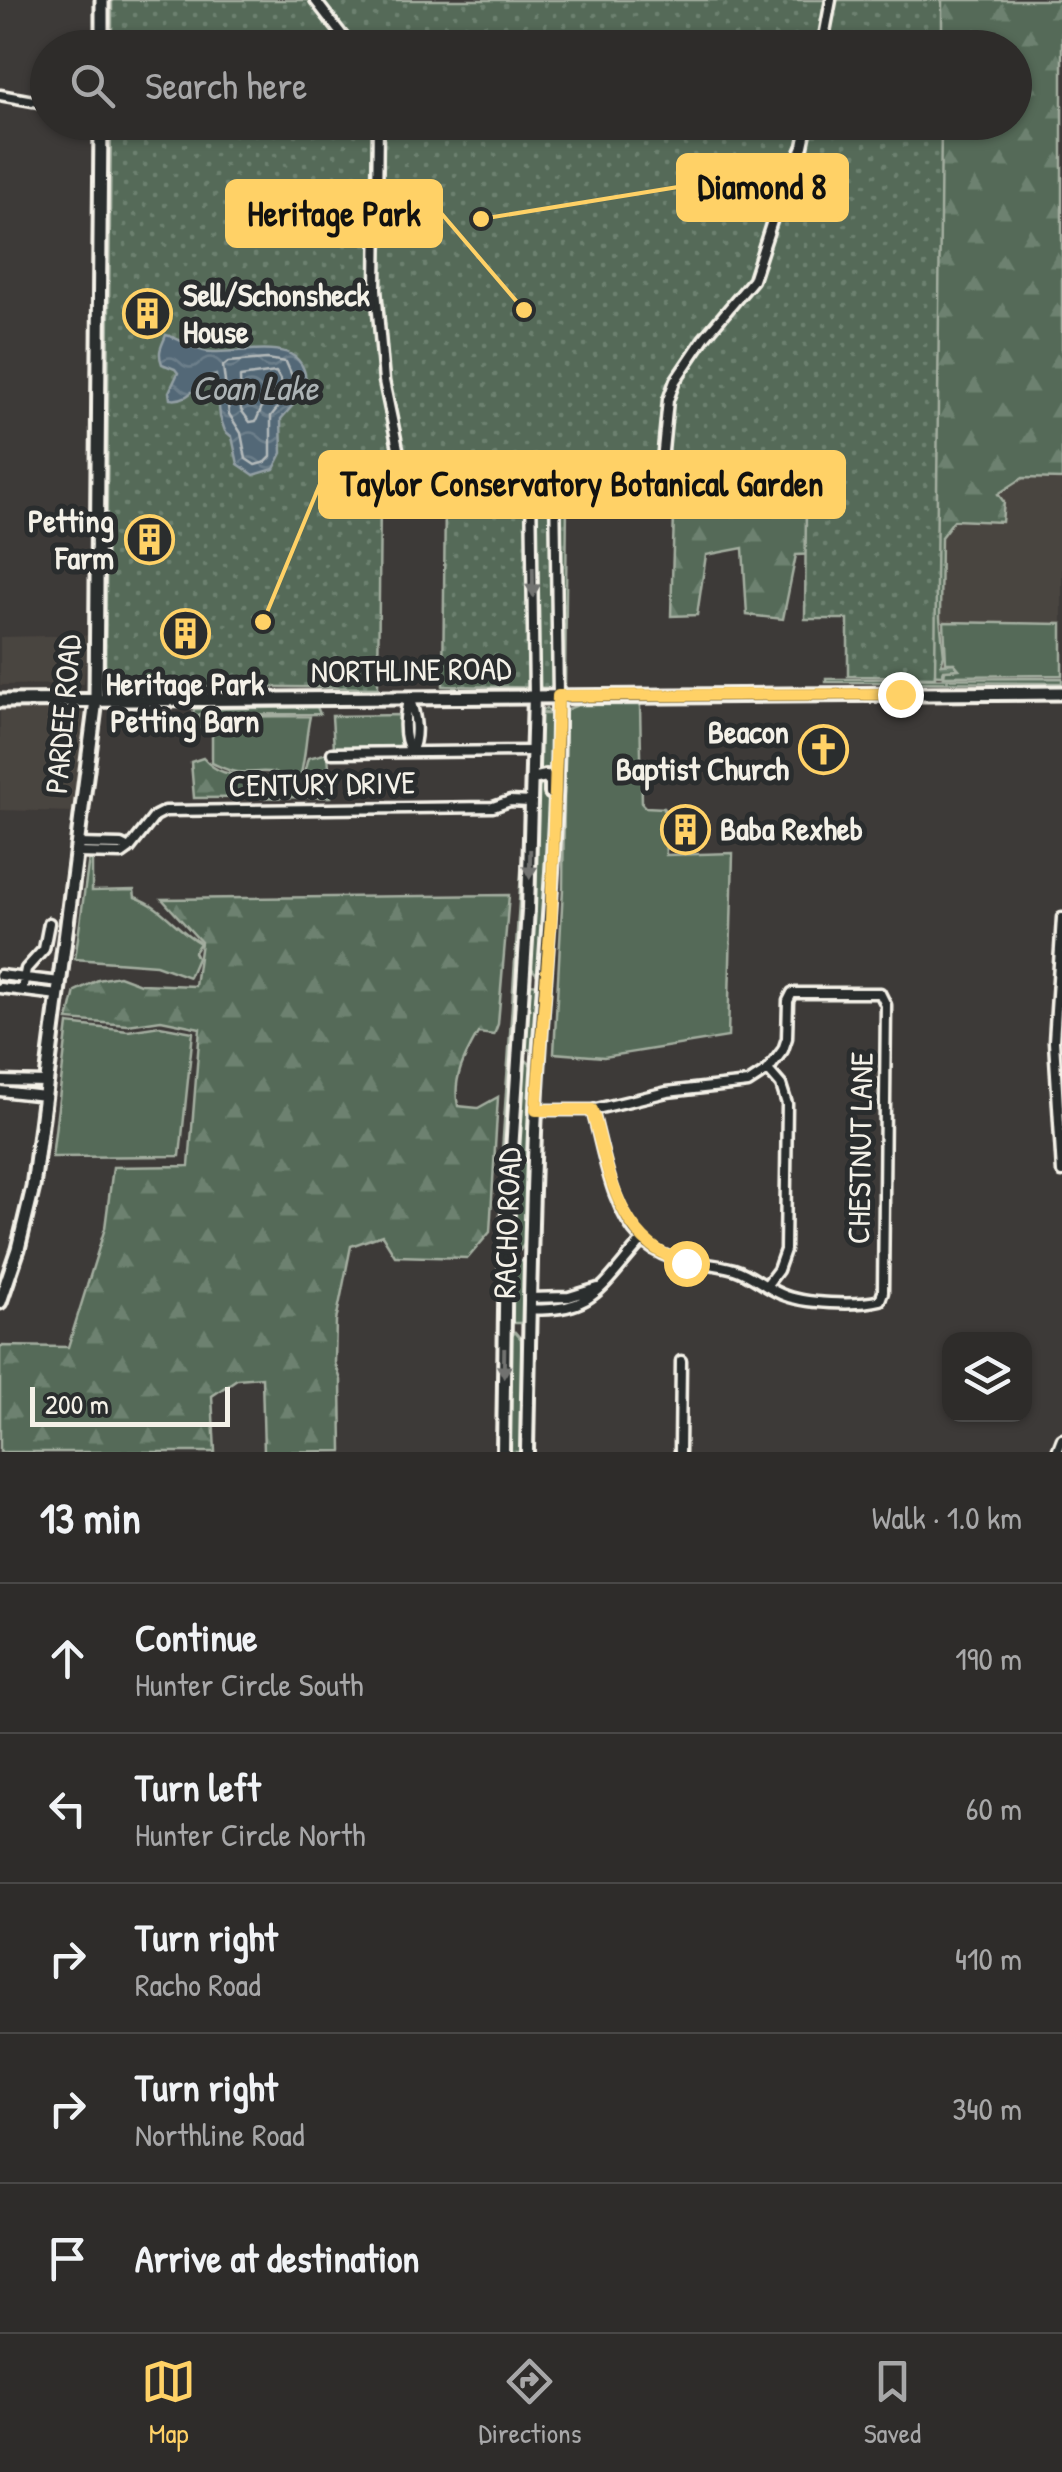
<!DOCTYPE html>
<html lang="en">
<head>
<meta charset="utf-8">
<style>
  body { margin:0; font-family:"Patrick Hand",sans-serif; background:#363432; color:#f1f3f6 }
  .controls { position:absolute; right:30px; bottom:30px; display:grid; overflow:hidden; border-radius:20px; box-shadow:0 2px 8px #0004 }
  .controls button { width:90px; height:90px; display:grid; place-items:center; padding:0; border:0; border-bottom:2px solid #494847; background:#2e2c2a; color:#f1f3f6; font:50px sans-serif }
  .scale { position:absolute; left:30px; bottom:25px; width:200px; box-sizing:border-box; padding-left:10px; border:5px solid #f4f1e8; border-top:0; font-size:28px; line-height:35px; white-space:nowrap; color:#f4f1e8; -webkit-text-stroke:8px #2a2d2e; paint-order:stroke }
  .stop { position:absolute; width:30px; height:30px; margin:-22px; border:8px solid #ffd166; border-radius:50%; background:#fff }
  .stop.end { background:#ffd166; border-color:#fff; box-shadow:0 2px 10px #0008 }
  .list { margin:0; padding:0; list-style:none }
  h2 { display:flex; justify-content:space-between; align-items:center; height:130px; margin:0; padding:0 40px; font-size:42px }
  h2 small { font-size:32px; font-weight:400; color:#a7a7a8 }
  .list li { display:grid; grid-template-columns:65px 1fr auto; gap:30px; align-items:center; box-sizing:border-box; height:150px; padding:0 40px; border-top:2px solid #494847 }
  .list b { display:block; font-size:38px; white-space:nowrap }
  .list p { margin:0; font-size:32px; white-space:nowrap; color:#a7a7a8 }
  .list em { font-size:32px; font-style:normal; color:#a7a7a8 }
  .icon { flex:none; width:55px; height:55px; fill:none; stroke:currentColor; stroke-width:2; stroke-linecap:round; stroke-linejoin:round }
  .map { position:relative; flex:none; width:1062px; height:1452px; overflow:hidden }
  .search { position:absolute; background:#2e2c2a; box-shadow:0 2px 8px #0004; left:30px; right:30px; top:30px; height:110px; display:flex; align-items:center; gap:25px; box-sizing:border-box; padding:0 35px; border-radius:55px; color:#a7a7a8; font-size:38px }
  .sheet { height:880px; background:#2e2c2a }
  nav { display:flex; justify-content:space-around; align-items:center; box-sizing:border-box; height:140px; border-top:2px solid #494847; background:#2e2c2a; font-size:28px; color:#a7a7a8 }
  nav a { display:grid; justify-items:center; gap:5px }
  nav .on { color:#ffd166 }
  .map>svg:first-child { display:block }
</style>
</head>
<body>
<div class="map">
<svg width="1062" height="1452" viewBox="0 0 1062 1452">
  <defs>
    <pattern id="forest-firs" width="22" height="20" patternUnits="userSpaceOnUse" patternTransform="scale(2.5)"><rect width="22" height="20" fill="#546b58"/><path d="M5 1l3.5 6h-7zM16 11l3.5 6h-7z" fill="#6d8170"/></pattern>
    <pattern id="park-dots" width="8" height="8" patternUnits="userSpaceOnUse" patternTransform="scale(2.5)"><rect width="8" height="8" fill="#546b58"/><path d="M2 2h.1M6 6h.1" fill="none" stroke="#6d8170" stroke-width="1.8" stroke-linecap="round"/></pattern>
    <pattern id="water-waves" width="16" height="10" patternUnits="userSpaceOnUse" patternTransform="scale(2.5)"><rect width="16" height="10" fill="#536877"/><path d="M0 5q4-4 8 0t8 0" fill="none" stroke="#6c7e8a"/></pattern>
  </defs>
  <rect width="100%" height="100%" fill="#3d3a38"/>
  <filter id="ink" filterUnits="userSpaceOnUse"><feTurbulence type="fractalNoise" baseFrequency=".01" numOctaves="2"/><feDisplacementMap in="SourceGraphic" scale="20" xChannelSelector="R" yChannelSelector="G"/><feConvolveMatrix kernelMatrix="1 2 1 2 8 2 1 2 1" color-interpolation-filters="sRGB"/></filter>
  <g filter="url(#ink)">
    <path fill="#4a443f" d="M1062,0V676L935,677L941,123L1014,122V48Z
      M88,635L84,684L0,685V637Z
      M67,710L84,713L74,812L0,810V711Z"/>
    <path fill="#546b58" stroke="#a4aea0" stroke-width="2.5" d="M944,622L1062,624V675L944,676L945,670L959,669L954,663H946Z
      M1062,678V683L826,682V679Z
      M578,705H640L642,804L645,807L664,808L666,855L733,853L728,1037L604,1057L554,1053L563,888L565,710Z
      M317,707L320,714L193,715L194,709Z
      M546,708L553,716L551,775L537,773L539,714H550L539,712Z
      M403,715V742L399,746L334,748L332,716Z
      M310,716C305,738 306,759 299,781L291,785C275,764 258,775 236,772C228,771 219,766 212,763V730L199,728V723L194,722V717Z
      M542,783L549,791L550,857L541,974L537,975L531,967L536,792Z
      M523,806L527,810L499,1330L501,1166L523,843Z
      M89,858H92V891L134,890L135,897C164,907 175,929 200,943L194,952L197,958L189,977L156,965L75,959Z
      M527,984L541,985L536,1051L522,1048Z
      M68,1024L128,1031L160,1026L193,1032L180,1156L52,1157Z
      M525,1059L532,1066L526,1242L520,1250L514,1244L513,1177Z
      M511,1258L525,1262L523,1323H509Z
      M515,1332L521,1339L523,1452H507L508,1341Z"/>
    <path fill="url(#forest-firs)" stroke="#a4aea0" stroke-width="2.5" d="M867,0H1062V479L1023,478L998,494L1004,502L1002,522L954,520L941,537L940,618L944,655L941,664L954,663L958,669L944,670L942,675L887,672L850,617L818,554L796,555L783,619L747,615L743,548L706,555L697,615L671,616L674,514L672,476L836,123L1014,122V48L860,47Z
      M328,753L331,797L194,798L191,762L203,758C220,777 235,774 258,776C269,777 281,783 292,786L302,781L308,758Z
      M509,895L498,1024L494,1035L478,1033C465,1056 452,1078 458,1106L478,1108L498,1097L490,1232L468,1258L395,1256L382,1235L351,1246L336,1321L335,1363L341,1380L342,1451L264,1452L262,1377L237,1379L212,1396L215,1452H0V1346L68,1347L105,1228L113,1167L189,1166L200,1028L161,1020L128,1025L68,1020L75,991L98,980L119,976L140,984L195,986L201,942L162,899Z"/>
    <path fill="url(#park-dots)" stroke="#a4aea0" stroke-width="2.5" d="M112,0H942V47L112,48Z
      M111,123H941L935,677L848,676V619H805L806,503L567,500L565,688L443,686L445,499L380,497L378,688L105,685Z"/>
    <path fill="url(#water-waves)" stroke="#939fa4" stroke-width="2.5" d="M166,335C180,338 190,348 204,351C238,358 310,327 306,390L281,419L282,453L274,469L254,475L238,464L232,437L225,431L220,417L216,375C199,378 192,403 170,399L169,392L178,373L175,369L162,364C157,351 162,346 166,335Z"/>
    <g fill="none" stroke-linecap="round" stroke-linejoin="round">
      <path stroke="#b4babb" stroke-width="2.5" d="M267,359L286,362L296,385L271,416V457L266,462L255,465L246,459L241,433L229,414L223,366L228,362Z
        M276,372L282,383L264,402L256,421L250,422L241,410L240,377Z"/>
      <defs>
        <path id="minor" d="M315,0L352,48
          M822,48L831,0
          M0,95L44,103
          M378,122L376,289L384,381L401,463L422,481L439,483L633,485L651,481L661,471L668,400L675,381L704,338L753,280L773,218L803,146L808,122
          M531,485L534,696
          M555,485L558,696
          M409,698C404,713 402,738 411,751
          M409,698C416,714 419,736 411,752
          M332,753L533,751
          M129,849L155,816L165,811L493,807L510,801L531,802
          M76,853L122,854L129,849L121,845L77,844
          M1062,918L1054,1041L1062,1172
          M0,975L60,982
          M0,988L58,995
          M22,990L26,969L44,949L49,923
          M0,1081L47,1082
          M0,1091L45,1096
          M536,1110H592L667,1092L748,1083L768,1070L783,1050L787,1038L788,1001L792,993H880L886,1005L883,1292L880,1300C857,1306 803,1304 781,1294C764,1287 751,1274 734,1269C700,1259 667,1267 641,1239C610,1207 604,1151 592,1110
          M766,1286L778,1270L785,1250L787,1104L781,1085L768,1070
          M529,1298L569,1297L598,1288
          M529,1309C594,1314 602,1285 642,1241
          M680,1452L681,1361
          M1057,1452L1062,1439"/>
        <path id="tertiary" d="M532,779L546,776L551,782V793
          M503,1452L506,1241L528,910L534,696
          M527,1452C529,1337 531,1223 536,1108C543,971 559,834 558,696"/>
        <path id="secondary" d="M102,48V0
          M0,701L1062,693
          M0,1302L18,1249L33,1187L96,700L101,122"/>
      </defs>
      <use href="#minor" stroke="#f4f1e8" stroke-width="15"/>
      <use href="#tertiary" stroke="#f4f1e8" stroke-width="18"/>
      <use href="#secondary" stroke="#f4f1e8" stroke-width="19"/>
      <use href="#minor" stroke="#2a2d2e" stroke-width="8"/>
      <use href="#tertiary" stroke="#2a2d2e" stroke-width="10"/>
      <use href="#secondary" stroke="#2a2d2e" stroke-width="11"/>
    </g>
    <defs><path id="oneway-solid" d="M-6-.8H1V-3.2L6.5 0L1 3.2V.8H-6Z" transform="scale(2.5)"/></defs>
    <g fill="#71726f">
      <use href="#oneway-solid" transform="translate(533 582) rotate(89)"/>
      <use href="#oneway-solid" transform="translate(530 864) rotate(91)"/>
      <use href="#oneway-solid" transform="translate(504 1363) rotate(91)"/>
    </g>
  </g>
  <g fill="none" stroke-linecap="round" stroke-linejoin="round" filter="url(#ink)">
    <path stroke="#ffd166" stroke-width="12" d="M686,1263C617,1244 609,1170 592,1110H536L551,920L558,696L900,694"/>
  </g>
  <defs>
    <symbol id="building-ring" viewBox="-11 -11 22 22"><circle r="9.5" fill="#2a2d2e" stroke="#ffd166" stroke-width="1.5"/><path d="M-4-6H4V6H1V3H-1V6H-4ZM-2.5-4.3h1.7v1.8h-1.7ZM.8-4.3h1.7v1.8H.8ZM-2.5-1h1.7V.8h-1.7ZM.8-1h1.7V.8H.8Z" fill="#ffd166"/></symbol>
    <symbol id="church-ring" viewBox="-11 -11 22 22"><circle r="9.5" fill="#2a2d2e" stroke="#ffd166" stroke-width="1.5"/><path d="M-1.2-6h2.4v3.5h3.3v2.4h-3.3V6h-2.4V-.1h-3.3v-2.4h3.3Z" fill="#ffd166"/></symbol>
  </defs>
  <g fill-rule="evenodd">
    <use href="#building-ring" x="120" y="286" width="55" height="55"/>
    <use href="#building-ring" x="122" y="512" width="55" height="55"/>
    <use href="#building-ring" x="158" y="606" width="55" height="55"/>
    <use href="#church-ring" x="796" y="722" width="55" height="55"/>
    <use href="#building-ring" x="658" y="802" width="55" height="55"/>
  </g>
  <g text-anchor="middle" stroke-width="10" stroke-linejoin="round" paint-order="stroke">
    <g font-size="32" font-weight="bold" fill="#f4f1e8" stroke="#2a2d2e" text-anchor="start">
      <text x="183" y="306">Sell/Schonsheck<tspan x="183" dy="37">House</tspan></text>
      <text x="114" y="532" text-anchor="end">Petting<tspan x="114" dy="37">Farm</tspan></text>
      <text x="185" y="695" text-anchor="middle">Heritage Park<tspan x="185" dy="37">Petting Barn</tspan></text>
      <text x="789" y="743" text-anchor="end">Beacon<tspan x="789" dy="37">Baptist Church</tspan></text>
      <text x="720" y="840">Baba Rexheb</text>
    </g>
    <g font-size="32" fill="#f4f1e8" stroke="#2a2d2e">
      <text transform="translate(411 670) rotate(-1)" y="11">NORTHLINE ROAD</text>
      <text transform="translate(63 714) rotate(-85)" y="11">PARDEE ROAD</text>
      <text transform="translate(322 784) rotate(-1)" y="11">CENTURY DRIVE</text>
      <text transform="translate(860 1148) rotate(-89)" y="11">CHESTNUT LANE</text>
      <text transform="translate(507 1223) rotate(-88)" y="11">RACHO ROAD</text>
    </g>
    <g font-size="35" font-style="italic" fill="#acb3b5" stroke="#2a2d2e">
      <text x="255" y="400">Coan Lake</text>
    </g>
  </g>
  <path fill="none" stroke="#ffd166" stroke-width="4" d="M481 219L678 187M524 310L441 213M263 622L320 484"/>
  <g fill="#ffd166" stroke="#2a2d2e" stroke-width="4">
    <circle cx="481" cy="219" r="10"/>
    <circle cx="524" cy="310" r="10"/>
    <circle cx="263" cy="622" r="10"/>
  </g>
  <g fill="#ffd166" stroke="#ffd166" stroke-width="4">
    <rect x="678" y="155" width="169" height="65" rx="10"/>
    <rect x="227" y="181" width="214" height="65" rx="10"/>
    <rect x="320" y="452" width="524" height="65" rx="10"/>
  </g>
  <g font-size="35" text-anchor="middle" font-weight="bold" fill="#111">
    <text x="762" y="199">Diamond 8</text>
    <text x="334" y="226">Heritage Park</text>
    <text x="582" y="496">Taylor Conservatory Botanical Garden</text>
  </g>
</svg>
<div class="controls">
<button><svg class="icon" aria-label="layers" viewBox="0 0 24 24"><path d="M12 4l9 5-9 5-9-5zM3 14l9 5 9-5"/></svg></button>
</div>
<div class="scale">200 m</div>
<div class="stop" style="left:686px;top:1263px"></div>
<div class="stop end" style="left:900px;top:694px"></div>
<div class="search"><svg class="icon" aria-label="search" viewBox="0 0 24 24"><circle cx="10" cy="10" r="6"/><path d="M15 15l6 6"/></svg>Search here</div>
</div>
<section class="sheet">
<h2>13 min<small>Walk · 1.0 km</small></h2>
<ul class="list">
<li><svg class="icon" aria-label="ahead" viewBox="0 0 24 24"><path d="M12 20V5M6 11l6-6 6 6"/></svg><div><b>Continue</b><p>Hunter Circle South</p></div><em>190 m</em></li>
<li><svg class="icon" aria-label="left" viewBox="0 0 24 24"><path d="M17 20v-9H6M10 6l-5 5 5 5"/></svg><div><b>Turn left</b><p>Hunter Circle North</p></div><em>60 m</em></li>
<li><svg class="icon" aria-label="right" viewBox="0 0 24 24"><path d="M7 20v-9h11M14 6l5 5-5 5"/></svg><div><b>Turn right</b><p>Racho Road</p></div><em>410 m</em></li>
<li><svg class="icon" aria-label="right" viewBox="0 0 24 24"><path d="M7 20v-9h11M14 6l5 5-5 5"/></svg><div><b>Turn right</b><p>Northline Road</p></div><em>340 m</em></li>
<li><svg class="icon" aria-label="arrive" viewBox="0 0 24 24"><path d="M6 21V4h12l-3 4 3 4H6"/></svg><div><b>Arrive at destination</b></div></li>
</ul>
</section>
<nav>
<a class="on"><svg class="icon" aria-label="map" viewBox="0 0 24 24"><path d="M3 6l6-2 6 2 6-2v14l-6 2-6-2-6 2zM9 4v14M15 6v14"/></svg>Map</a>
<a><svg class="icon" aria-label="directions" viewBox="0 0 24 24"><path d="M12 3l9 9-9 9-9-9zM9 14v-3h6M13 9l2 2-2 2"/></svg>Directions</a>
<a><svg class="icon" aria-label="saved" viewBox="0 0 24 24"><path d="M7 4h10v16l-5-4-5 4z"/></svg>Saved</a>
</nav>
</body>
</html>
